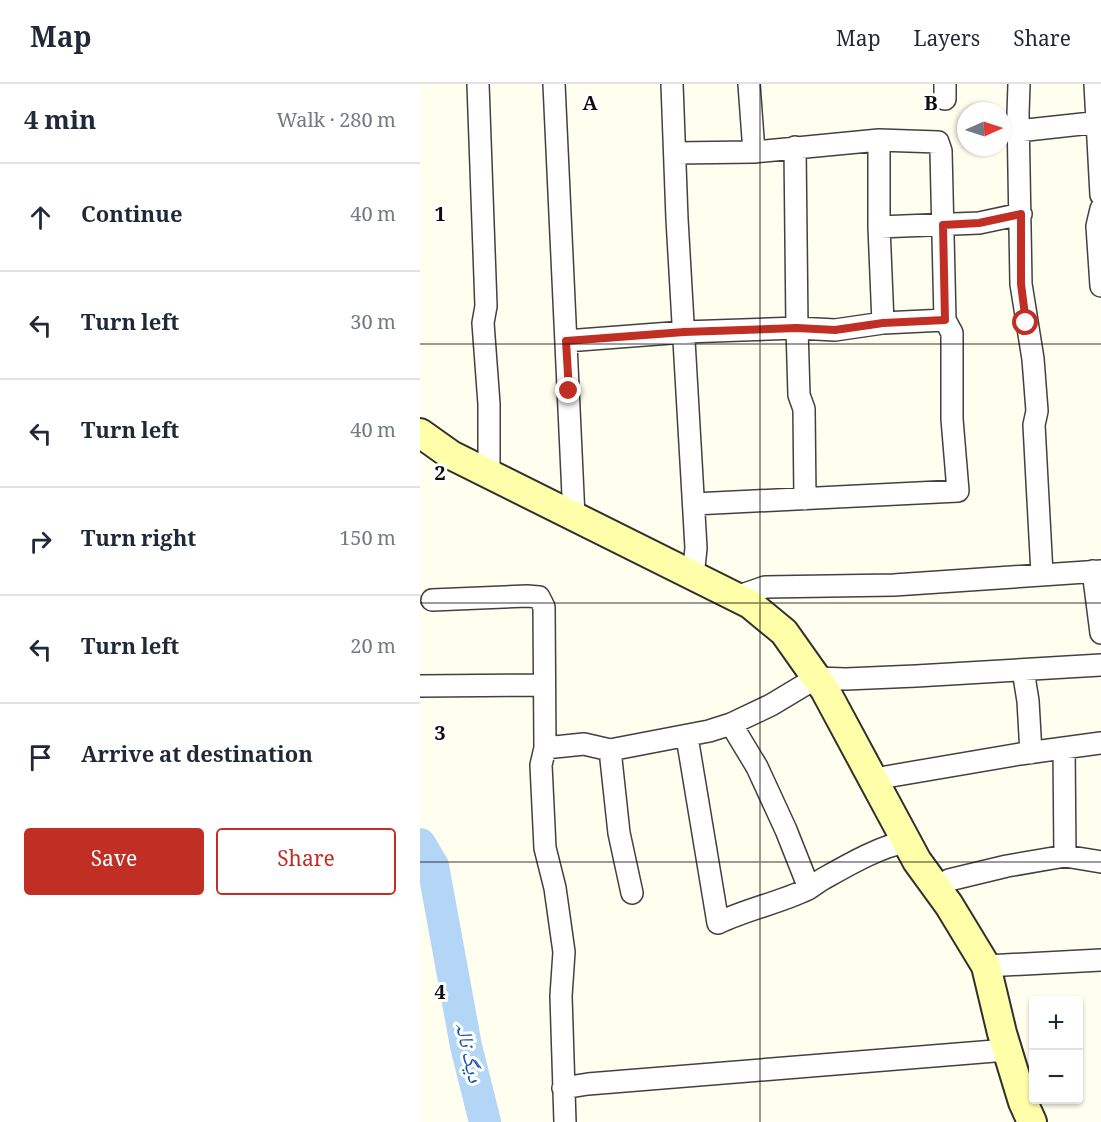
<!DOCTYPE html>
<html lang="en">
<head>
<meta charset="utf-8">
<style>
  body { margin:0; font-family:Georgia,"Noto Naskh Arabic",serif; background:#f2f2f3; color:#1f2937 }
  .controls { position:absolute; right:18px; bottom:18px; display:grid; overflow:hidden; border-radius:6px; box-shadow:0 2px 4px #0004 }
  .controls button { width:54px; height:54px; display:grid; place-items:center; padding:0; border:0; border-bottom:2px solid #e0e1e3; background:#fff; color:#1f2937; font:30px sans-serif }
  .compass { position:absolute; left:537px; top:18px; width:54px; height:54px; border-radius:50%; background:#fff; box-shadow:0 2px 4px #0004; rotate:87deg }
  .stop { position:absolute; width:18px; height:18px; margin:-14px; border:4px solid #c12e24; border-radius:50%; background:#fff }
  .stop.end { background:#c12e24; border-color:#fff; box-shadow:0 2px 6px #0008 }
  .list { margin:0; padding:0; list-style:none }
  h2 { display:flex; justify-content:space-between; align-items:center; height:78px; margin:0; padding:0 24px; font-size:26px }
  h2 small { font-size:20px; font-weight:400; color:#747a83 }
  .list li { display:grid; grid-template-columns:39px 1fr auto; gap:18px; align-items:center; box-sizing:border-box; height:108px; padding:0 24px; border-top:2px solid #e0e1e3 }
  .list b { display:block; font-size:22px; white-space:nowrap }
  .list em { font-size:20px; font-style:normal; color:#747a83 }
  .actions { display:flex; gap:12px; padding:18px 24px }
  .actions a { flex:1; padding:14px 0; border:2px solid #c12e24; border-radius:6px; text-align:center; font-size:21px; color:#c12e24 }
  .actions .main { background:#c12e24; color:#fff }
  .icon { flex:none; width:33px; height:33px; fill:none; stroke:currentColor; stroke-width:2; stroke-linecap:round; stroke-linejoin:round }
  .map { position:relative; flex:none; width:681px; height:1038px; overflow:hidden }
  header { display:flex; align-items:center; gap:36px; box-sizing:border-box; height:84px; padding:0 30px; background:#fff; border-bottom:2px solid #e0e1e3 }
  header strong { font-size:28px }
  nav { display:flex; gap:33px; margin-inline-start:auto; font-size:21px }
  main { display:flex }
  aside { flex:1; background:#fff }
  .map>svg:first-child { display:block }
</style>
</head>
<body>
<header>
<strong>Map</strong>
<nav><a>Map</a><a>Layers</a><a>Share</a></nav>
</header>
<main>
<aside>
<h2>4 min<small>Walk · 280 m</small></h2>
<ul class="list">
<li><svg class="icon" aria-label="ahead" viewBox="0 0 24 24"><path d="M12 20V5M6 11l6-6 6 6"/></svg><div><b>Continue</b></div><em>40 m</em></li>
<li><svg class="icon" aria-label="left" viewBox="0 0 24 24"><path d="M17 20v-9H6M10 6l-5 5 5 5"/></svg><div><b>Turn left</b></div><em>30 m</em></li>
<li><svg class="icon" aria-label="left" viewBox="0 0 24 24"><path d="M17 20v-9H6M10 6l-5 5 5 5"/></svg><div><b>Turn left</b></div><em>40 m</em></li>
<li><svg class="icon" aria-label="right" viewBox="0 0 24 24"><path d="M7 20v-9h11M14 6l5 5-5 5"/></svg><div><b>Turn right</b></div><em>150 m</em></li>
<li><svg class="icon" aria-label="left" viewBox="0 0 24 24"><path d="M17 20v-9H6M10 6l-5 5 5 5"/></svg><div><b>Turn left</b></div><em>20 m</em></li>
<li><svg class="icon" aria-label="arrive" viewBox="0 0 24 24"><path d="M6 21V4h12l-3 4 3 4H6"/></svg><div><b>Arrive at destination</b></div></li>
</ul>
<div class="actions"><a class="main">Save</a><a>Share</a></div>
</aside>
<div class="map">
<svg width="681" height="1038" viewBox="0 0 681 1038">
  <rect width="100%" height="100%" fill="#fffeef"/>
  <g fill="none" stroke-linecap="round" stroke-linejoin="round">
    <path stroke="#b3d6f7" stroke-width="32" d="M0,760L13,782L46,962L65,1038"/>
    <defs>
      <path id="street" d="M58,0L66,222L63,239L69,320V391
        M134,0L154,433
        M252,0L257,135L276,464L273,493
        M329,0L334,68
        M599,0L598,30L601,200L613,275L617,327L614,341L622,490
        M675,0L681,111
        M525,15V0
        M598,47L681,38
        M459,56V143L463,239
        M375,63L377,244L379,311L384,325L385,415
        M255,69L334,68L459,56L518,58L521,67L525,236L532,249V335L538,407L274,420
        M681,125L677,142L681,202
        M459,143L559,139L601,130
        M146,257L264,248L377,244L415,246L463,239L525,236
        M673,487L681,549
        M316,513L345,503L474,501L681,487
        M12,516L107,512L119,513L124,523L125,664L121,681L125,764L135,804L144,868L141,912L145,1038
        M603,586L608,617L611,669
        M0,602L124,601
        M311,640L337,683L366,746L389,804
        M267,653L298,839C327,825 359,819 388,805C393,802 398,798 403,795C426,782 462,761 487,758
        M125,664L164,660L190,666L289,647L311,640L351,621L396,594L426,595L496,592L681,581
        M644,664L645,772
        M190,666L199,749L212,809
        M454,695L600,670L681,659
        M518,806L529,796L587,782L645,772L681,778
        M566,882L681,876
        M143,1004L168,1000L587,966"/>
      <path id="secondary" d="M0,349L31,371L330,520L364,548L405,606L497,777L529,821L566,882L582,949L603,1018L612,1038"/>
    </defs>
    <use href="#street" stroke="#414141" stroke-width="24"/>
    <use href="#secondary" stroke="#303030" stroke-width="32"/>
    <use href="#street" stroke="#fff" stroke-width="21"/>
    <use href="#secondary" stroke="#ffa" stroke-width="28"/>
  </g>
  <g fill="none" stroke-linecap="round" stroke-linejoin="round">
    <path stroke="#c12e24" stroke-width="8" d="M149,307L146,257L264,248L377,244L415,246L463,239L525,236L523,141L559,139L601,130V200L606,239"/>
  </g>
  <path fill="none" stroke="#0e0e0e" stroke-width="1.5" stroke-opacity="0.55" d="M340,0V1038M0,260H681M0,519H681M0,778H681"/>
  <g text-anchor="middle" stroke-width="6" stroke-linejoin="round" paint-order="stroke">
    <g font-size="21" font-style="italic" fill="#1554a2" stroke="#fff">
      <text transform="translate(49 968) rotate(77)" y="7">دیگ نالہ</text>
    </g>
  </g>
  <g font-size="20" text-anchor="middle" font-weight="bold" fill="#0e0e0e" stroke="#fff" stroke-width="6" stroke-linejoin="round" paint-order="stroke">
    <text x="170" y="26">A</text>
    <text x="511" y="26">B</text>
    <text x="20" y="137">1</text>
    <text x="20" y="396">2</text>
    <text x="20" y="656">3</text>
    <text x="20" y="915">4</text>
  </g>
</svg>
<div class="controls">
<button>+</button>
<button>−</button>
</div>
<svg class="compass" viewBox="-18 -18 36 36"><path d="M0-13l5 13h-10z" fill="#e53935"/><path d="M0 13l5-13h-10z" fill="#747a83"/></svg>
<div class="stop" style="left:606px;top:239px"></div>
<div class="stop end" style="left:149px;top:307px"></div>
</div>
</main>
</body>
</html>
